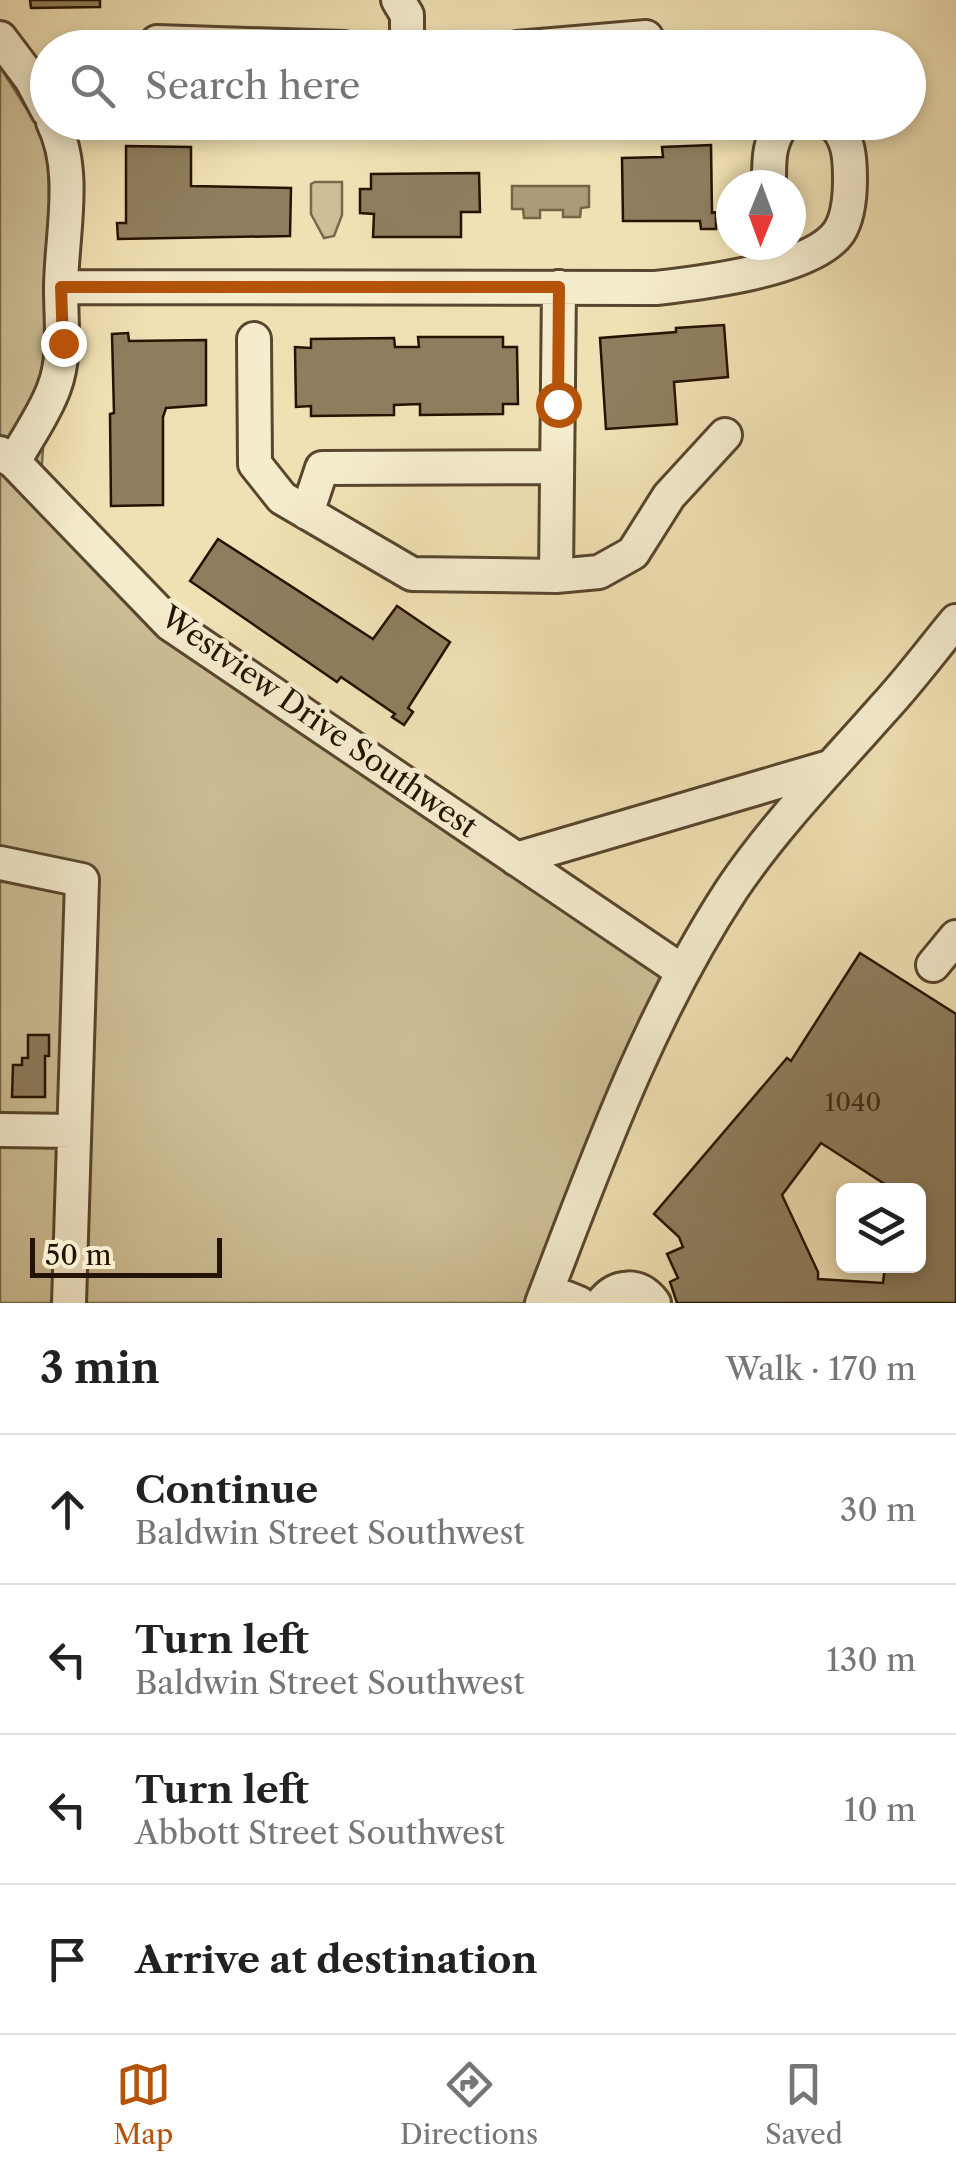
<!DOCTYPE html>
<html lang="en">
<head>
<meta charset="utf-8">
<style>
  body { margin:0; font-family:"Libre Caslon Text",serif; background:#f2f2f2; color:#222 }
  .controls { position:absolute; right:30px; bottom:30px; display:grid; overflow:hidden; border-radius:15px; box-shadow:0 5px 15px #0003 }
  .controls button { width:90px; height:90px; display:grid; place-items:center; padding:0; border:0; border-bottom:2px solid #e0e0e0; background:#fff; color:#222; font:50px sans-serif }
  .compass { position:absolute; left:716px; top:170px; width:90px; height:90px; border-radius:50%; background:#fff; box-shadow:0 5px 15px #0003; rotate:181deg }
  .scale { position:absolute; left:30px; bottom:25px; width:192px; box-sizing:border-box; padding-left:10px; border:5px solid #251301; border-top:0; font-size:28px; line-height:35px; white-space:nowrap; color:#251301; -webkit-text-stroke:8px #f5ecce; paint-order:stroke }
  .stop { position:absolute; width:30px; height:30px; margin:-22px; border:8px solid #b45309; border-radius:50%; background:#fff }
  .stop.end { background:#b45309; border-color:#fff; box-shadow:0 2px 10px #0008 }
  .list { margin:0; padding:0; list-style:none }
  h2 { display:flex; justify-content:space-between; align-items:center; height:130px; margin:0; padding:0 40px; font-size:42px }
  h2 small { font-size:32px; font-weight:400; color:#767676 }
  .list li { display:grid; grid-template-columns:65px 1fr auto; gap:30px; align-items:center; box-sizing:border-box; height:150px; padding:0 40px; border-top:2px solid #e0e0e0 }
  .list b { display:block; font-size:38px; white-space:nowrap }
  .list p { margin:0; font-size:32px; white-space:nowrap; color:#767676 }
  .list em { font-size:32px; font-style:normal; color:#767676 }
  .icon { flex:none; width:55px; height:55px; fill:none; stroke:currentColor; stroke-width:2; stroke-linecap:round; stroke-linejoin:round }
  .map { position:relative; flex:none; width:956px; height:1303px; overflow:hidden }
  .search { position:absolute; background:#fff; box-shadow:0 5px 15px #0003; left:30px; right:30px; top:30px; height:110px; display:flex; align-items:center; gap:25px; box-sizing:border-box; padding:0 35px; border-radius:55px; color:#767676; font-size:38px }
  .sheet { height:730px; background:#fff }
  nav { display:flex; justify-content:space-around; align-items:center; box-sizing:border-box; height:140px; border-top:2px solid #e0e0e0; background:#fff; font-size:28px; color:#767676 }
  nav a { display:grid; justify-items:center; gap:5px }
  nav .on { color:#b45309 }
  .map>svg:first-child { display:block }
</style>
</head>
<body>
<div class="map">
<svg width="956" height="1303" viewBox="0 0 956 1303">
  <rect width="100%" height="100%" fill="#f0e1b4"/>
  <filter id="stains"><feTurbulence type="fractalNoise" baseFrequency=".002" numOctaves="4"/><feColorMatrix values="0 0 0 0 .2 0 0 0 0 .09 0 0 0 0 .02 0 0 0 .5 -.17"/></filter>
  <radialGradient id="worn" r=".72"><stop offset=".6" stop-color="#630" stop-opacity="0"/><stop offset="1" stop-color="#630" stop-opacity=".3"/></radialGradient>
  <path fill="#cdbe96" stroke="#79684c" stroke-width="2.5" d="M0,67L47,141L53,303L41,478L130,567L229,651L678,954L533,1303H0Z
    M315,182H342V215L334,236L324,238L311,214V184Z"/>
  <path fill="#ab9b77" stroke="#756548" stroke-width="2.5" d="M512,186H589V207L581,208L580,217H563V210H540V218H524L523,209H512Z"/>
  <path fill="#8f7e5e" stroke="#251301" stroke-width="2.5" fill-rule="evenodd" d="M30,0H100V7L31,8Z
    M711,145L712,213L716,212V229H701L700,221H623L622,158L663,157L662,147Z
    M126,146L191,147V186L291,188L290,236L118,239L117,223H126Z
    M479,173L480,212H461V237H373L374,214L360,213V189H371V174Z
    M724,325L728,377L674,382L677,424L606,429L600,338L676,332V328Z
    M128,333L129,341L206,340V405L166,408L163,417V505L111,506L110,414L114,413L112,334Z
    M418,337H503V347H517L518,404H503V414L420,415V404L394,405V415L311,416V406L296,407L295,347L311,348V339L394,338L395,347H419Z
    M218,539L373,639L397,606L450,642L408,708L413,712L404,725L392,717L395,714L341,677L337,682L190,581Z
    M860,953L956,1014V1303H677L670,1282L678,1278L667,1254L683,1247L679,1237L654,1214L787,1058L791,1061ZM821,1143L894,1190H918V1266H885L883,1283L818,1279V1272L782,1195Z
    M28,1035H49V1056H45V1097H12L13,1065H22V1058H28Z"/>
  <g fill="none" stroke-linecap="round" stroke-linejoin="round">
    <defs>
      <path id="minor" d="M398,0L407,15V48
        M0,38L31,79L48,111
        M157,48V42L344,48
        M517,48L646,37V48
        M769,185C769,160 768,142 784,122
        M61,287L656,288C700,283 813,270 839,232C848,218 850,196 850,179C850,157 849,138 832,122
        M254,339L255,464L282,498L412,574L556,576L559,287
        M0,453L14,462L170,624L682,971
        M14,462C27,438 45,413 54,388C66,356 61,322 61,289C61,236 78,172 53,122
        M307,513L322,468L557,467
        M556,576L599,572L633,553L669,496L725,435
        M516,859L829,767
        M0,863L82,880L69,1303
        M933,965L956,937
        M0,1130L73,1131
        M547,1290L579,1303
        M542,1303C597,1161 648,1017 732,889C776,824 831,768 883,709C909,681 932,650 956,621
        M602,1303C617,1284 639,1283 654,1303"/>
    </defs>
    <use href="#minor" stroke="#58462e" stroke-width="38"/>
    <use href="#minor" stroke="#f5ecce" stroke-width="32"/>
  </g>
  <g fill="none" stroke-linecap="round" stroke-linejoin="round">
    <path stroke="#b45309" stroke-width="12" d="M63,343L61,287H559L558,404"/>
  </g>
  <g text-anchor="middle" stroke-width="10" stroke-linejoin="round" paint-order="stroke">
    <g font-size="25" fill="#402e18">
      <text x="853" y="1111">1040</text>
    </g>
    <g font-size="30" fill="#251301" stroke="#f5ecce">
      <text transform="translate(319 722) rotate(35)" y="10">Westview Drive Southwest</text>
    </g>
  </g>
  <rect width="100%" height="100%" filter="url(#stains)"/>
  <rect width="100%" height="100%" fill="url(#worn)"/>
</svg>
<div class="controls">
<button><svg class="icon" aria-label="layers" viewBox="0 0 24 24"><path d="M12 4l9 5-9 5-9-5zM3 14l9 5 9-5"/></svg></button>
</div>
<svg class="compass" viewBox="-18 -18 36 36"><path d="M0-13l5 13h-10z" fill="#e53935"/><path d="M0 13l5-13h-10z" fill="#767676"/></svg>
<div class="scale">50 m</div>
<div class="stop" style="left:558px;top:404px"></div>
<div class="stop end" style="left:63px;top:343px"></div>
<div class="search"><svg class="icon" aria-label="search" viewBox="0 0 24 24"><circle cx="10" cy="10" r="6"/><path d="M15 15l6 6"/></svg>Search here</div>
</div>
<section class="sheet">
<h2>3 min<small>Walk · 170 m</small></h2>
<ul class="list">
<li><svg class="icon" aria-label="ahead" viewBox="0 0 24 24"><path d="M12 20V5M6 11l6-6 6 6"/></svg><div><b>Continue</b><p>Baldwin Street Southwest</p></div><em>30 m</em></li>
<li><svg class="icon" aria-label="left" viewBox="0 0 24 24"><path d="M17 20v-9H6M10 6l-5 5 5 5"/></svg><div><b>Turn left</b><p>Baldwin Street Southwest</p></div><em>130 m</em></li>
<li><svg class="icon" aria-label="left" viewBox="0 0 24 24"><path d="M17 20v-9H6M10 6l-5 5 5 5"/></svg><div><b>Turn left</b><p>Abbott Street Southwest</p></div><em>10 m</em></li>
<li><svg class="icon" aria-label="arrive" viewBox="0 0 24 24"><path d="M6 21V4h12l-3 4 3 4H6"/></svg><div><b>Arrive at destination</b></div></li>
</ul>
</section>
<nav>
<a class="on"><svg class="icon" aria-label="map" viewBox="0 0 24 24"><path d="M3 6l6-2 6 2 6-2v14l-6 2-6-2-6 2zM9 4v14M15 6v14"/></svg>Map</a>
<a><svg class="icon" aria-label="directions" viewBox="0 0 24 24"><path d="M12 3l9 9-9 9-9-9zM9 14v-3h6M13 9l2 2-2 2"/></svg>Directions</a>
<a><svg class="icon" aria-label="saved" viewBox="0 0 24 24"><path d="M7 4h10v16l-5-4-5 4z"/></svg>Saved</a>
</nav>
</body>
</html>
